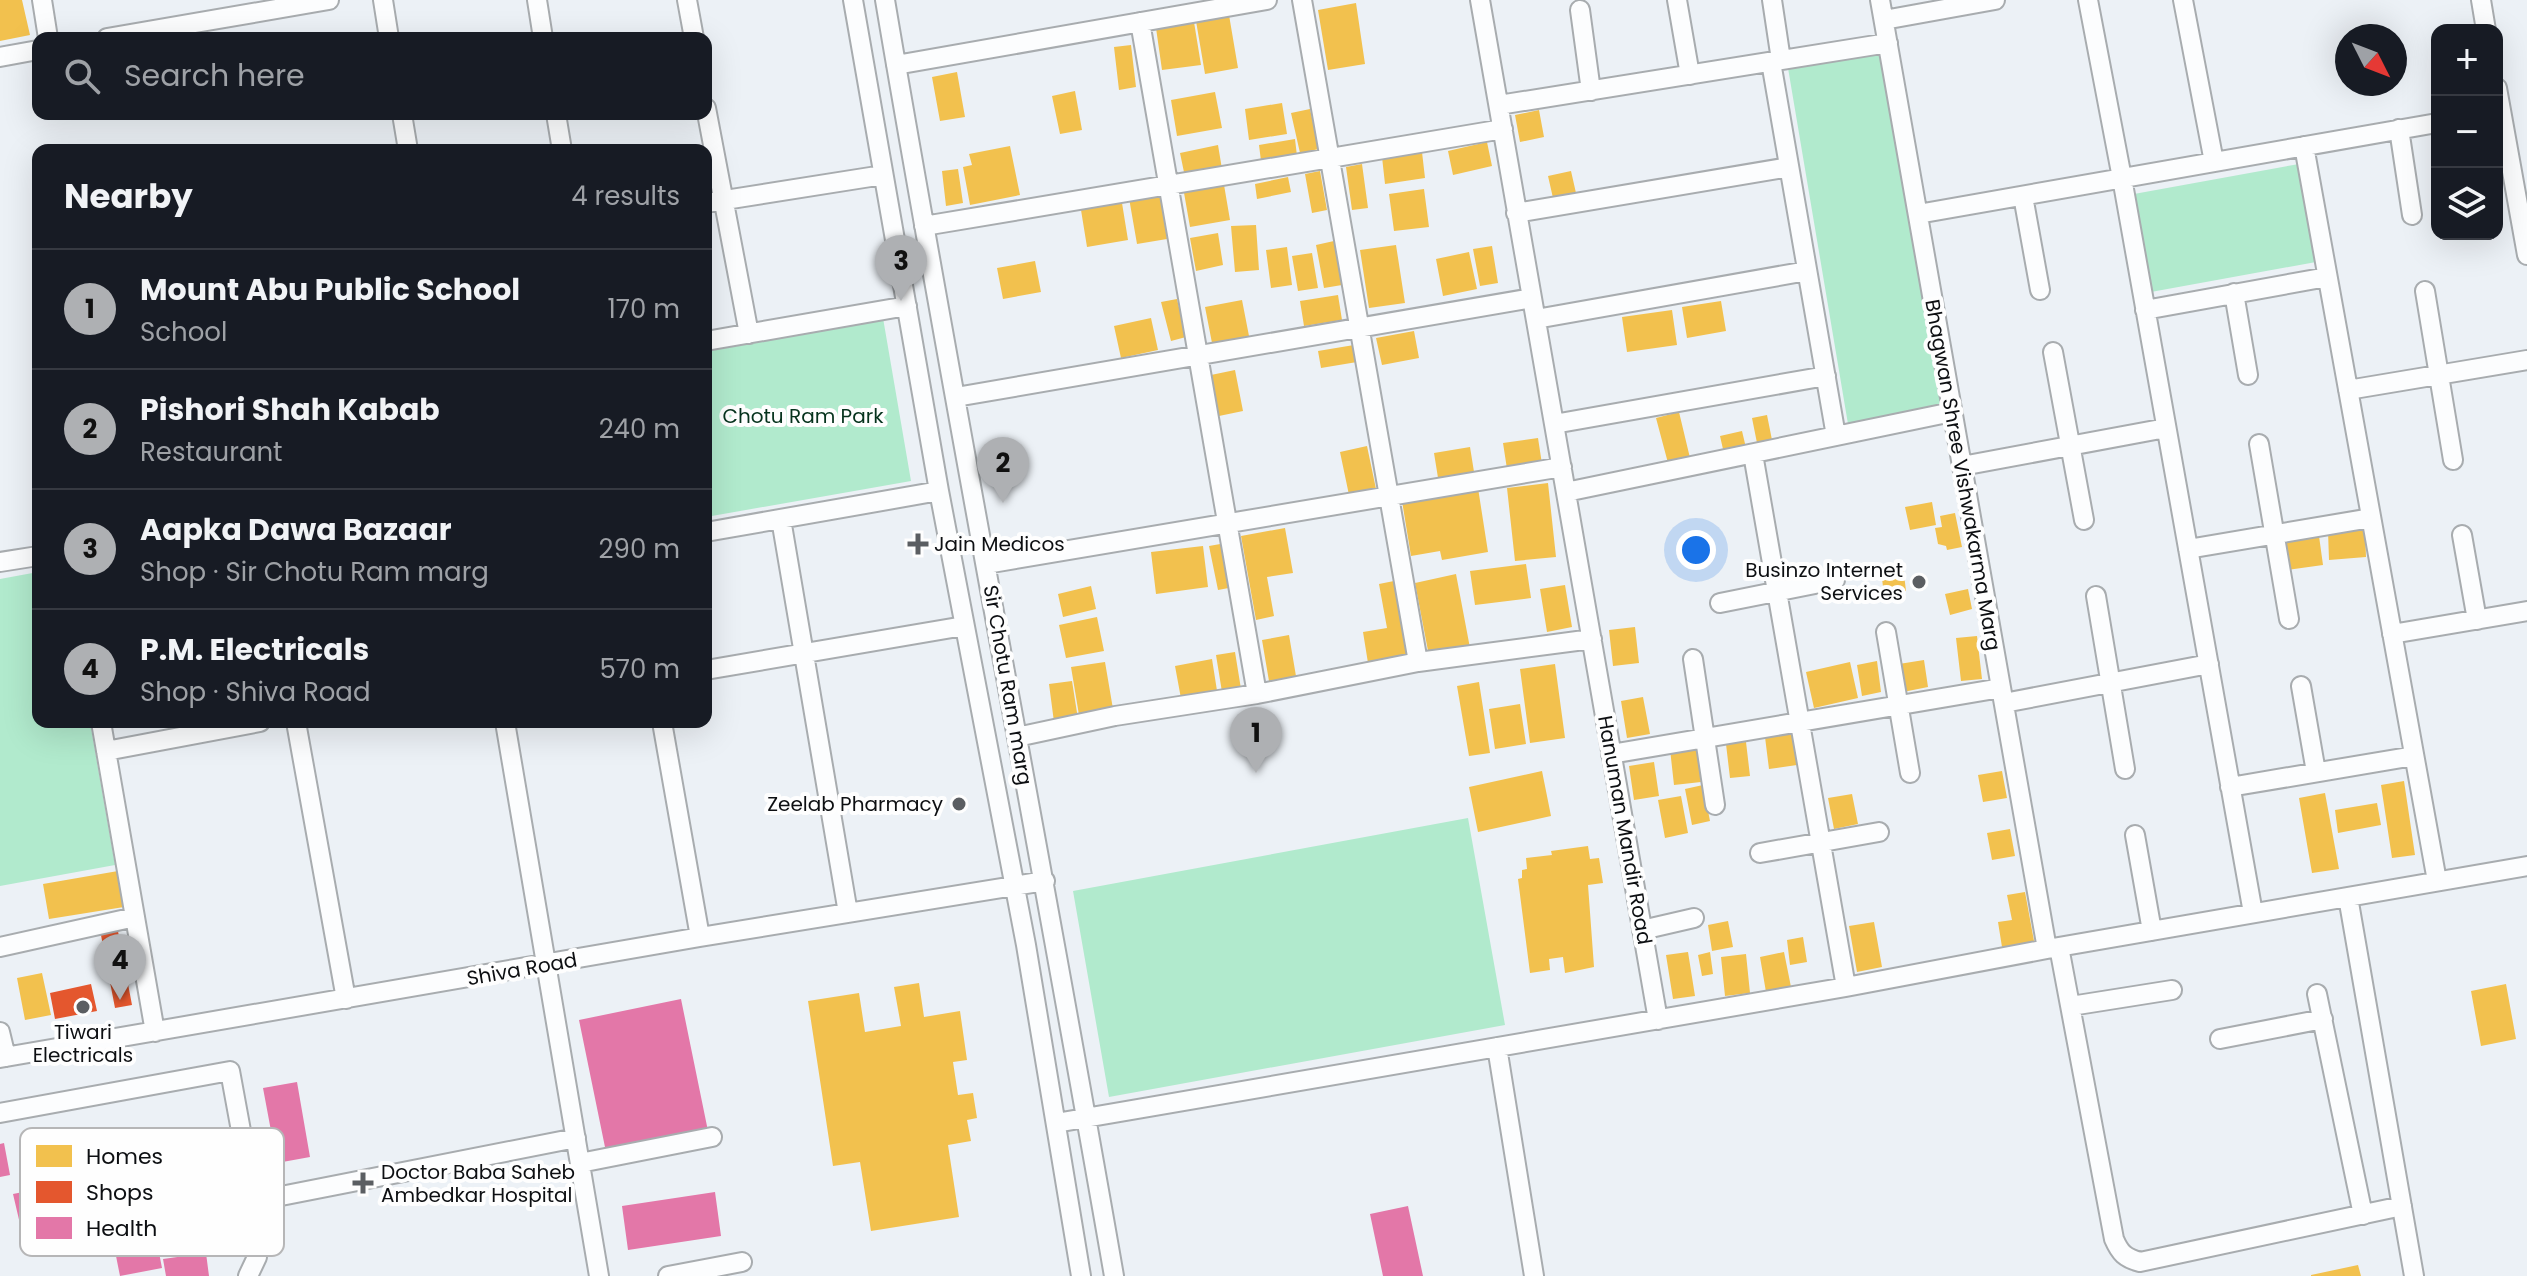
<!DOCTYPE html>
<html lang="en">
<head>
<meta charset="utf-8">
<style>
  body { margin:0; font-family:Poppins,sans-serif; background:#20242c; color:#f1f3f6 }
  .controls { position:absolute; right:24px; top:24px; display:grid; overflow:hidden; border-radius:16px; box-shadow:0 8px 32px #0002 }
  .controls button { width:72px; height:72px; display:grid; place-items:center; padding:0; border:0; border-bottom:2px solid #363941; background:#171b24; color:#f1f3f6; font:40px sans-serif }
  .compass { position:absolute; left:2335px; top:24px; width:72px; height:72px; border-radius:50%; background:#171b24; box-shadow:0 8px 32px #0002; rotate:132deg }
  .you { position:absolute; left:1696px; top:550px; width:28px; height:28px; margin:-20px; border:6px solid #fff; border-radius:50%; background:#1a73e8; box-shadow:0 0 0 12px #1a73e833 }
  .badge { display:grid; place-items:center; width:52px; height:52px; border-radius:50%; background:#aeb0b3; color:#111; font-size:26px; font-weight:700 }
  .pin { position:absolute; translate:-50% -66px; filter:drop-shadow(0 2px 4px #0008) }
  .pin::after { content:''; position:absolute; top:42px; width:28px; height:24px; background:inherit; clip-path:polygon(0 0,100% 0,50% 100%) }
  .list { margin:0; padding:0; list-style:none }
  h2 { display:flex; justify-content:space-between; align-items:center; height:104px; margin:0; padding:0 32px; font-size:34px }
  h2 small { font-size:26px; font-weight:400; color:#9ea1a6 }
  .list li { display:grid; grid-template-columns:52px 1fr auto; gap:24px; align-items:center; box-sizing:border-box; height:120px; padding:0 32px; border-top:2px solid #363941 }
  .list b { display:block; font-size:30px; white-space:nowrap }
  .list p { margin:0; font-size:26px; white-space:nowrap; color:#9ea1a6 }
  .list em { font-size:26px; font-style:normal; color:#9ea1a6 }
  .icon { flex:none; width:44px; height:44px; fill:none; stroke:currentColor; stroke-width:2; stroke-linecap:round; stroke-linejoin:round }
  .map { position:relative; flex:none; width:2527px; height:1276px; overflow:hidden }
  .search { position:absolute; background:#171b24; box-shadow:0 8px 32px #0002; left:32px; top:32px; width:680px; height:88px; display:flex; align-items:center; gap:20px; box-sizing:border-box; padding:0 28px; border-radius:16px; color:#9ea1a6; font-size:30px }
  .panel { position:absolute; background:#171b24; box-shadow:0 8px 32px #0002; left:32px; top:144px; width:680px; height:584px; border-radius:16px }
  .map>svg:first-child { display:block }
</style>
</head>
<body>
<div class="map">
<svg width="2527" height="1276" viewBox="0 0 2527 1276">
  <rect width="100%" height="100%" fill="#ecf1f6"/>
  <path fill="#b1eacd" d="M1886,51L1946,407L1848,424L1788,68Z
    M2299,164L2316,262L2151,292L2134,194Z
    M883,318L911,481L706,517V349Z
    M38,572V722H90L115,865L0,886V579Z
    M1468,818L1505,1025L1109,1097L1073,891Z"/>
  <path fill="#f2c14e" d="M0,0H22L30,35L0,41Z
    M1356,3L1365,64L1328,70L1318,10Z
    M1229,15L1238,68L1205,74L1196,21Z
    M1194,22L1201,65L1162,70L1156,28Z
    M1131,45L1136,87L1119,90L1114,47Z
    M957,72L965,117L940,121L932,77Z
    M1075,91L1082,130L1060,134L1052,96Z
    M1215,92L1222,128L1177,136L1171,100Z
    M1282,103L1287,134L1249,140L1245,109Z
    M1310,109L1319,149L1300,153L1291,113Z
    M1539,110L1544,137L1520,142L1515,115Z
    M1295,139L1297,156L1261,161L1259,145Z
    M1487,142L1492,166L1453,175L1448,151Z
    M1218,145L1222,169L1185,177L1180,153Z
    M1010,146L1020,195L970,205L963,167L972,165L969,154Z
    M1422,152L1425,178L1385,184L1382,157Z
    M1362,164L1368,208L1352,210L1346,167Z
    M958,169L963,203L946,206L942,171Z
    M1320,171L1327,210L1312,213L1305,174Z
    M1571,171L1576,193L1553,198L1548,176Z
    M1288,177L1291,192L1257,199L1255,184Z
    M1223,179L1230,220L1190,227L1183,187Z
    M1424,189L1429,227L1394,231L1389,194Z
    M1160,193L1167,239L1137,244L1129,198Z
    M1122,203L1128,240L1087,247L1081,210Z
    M1256,225L1259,270L1235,272L1231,226Z
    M1218,233L1223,265L1196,271L1190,238Z
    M1334,241L1342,285L1324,288L1316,245Z
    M1396,245L1405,303L1369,308L1360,250Z
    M1492,246L1498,283L1480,286L1473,249Z
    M1287,247L1292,285L1271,288L1266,250Z
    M1469,252L1477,289L1443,296L1436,259Z
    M1312,253L1318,288L1298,291L1292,256Z
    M1035,261L1041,292L1003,299L997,268Z
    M1338,295L1342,320L1304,326L1300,301Z
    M1177,299L1186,337L1171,341L1161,302Z
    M1242,300L1249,336L1212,343L1205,307Z
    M1721,301L1726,331L1687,338L1682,307Z
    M1672,310L1677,345L1627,352L1622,317Z
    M1151,318L1158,350L1121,358L1114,326Z
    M1414,331L1419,358L1382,365L1376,338Z
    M1354,345L1357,362L1321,368L1318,351Z
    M1235,370L1243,411L1219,416L1211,375Z
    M1679,412L1690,458L1668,463L1656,418Z
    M1767,415L1773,445L1758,448L1752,418Z
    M1742,431L1747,452L1725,458L1720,436Z
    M1538,438L1542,464L1507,469L1503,443Z
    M1367,446L1376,489L1349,495L1340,452Z
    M1470,447L1475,478L1439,484L1434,453Z
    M1548,483L1556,557L1515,561L1507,488Z
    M1478,488L1488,552L1442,560L1440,551L1411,556L1402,501Z
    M1932,502L1936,525L1910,530L1905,507Z
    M1955,513L1962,547L1947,550L1946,546L1938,544L1935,528L1942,527L1940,516Z
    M1285,528L1293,573L1267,577L1274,616L1256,620L1241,536Z
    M2365,528L2366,557L2329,560L2328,531Z
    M2319,536L2323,565L2287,570L2283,541Z
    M1226,543L1234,587L1218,590L1209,546Z
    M1203,546L1208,587L1156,594L1151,552Z
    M1526,564L1531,598L1475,605L1470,571Z
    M1903,566L1906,591L1884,595L1881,570Z
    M1456,574L1470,648L1429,656L1415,583Z
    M1399,580L1412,655L1368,663L1363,632L1387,628L1379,584Z
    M1565,585L1572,627L1547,632L1540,589Z
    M1091,586L1096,609L1063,617L1058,594Z
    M1968,589L1972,609L1950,615L1945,594Z
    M1097,617L1104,651L1066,658L1059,625Z
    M1635,627L1639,663L1613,666L1609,630Z
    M1289,635L1297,682L1270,687L1262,640Z
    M1977,636L1982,679L1961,681L1956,638Z
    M1235,652L1241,689L1222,692L1216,655Z
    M1212,659L1218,697L1182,704L1175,666Z
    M1924,660L1928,687L1903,692L1899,664Z
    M1877,661L1881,692L1862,696L1857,665Z
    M1105,662L1113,709L1079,715L1071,667Z
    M1850,662L1858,698L1814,708L1806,672Z
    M1555,664L1565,738L1530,743L1520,669Z
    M1072,681L1078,719L1054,722L1049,684Z
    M1479,682L1490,753L1469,756L1457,686Z
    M1643,697L1650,734L1627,738L1621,701Z
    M1520,704L1526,744L1495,749L1489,709Z
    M1793,733L1797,765L1769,769L1765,737Z
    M1746,742L1750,776L1730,778L1726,744Z
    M1697,746L1701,782L1674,785L1670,749Z
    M1654,762L1659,796L1634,800L1629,766Z
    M1542,771L1551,816L1478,832L1469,787Z
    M2002,771L2007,798L1983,802L1978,775Z
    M2404,781L2415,855L2392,858L2381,785Z
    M1703,785L1710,821L1692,825L1685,789Z
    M2325,793L2339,869L2312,873L2299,798Z
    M1852,794L1858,824L1834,829L1828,798Z
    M1681,796L1688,833L1665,838L1658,800Z
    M2377,803L2381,825L2338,833L2335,810Z
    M2010,829L2015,856L1992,860L1987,833Z
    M1588,846L1590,859L1599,858L1603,883L1588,885L1594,967L1565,973L1563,957L1549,959L1550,970L1530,973L1518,879L1522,878V870L1527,869L1526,858L1552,855L1551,851Z
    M118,871L124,907L49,919L43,884Z
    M2025,892L2034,941L2002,947L1998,922L2012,920L2007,895Z
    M1728,921L1733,947L1712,951L1708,925Z
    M1874,922L1882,967L1857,972L1849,926Z
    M1803,937L1807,962L1790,965L1787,940Z
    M1688,952L1695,996L1673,999L1666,955Z
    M1710,952L1713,974L1702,976L1698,955Z
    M1784,952L1791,987L1766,992L1760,957Z
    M1746,954L1750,993L1725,996L1721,957Z
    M42,973L51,1015L25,1020L17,978Z
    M919,983L924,1017L960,1011L967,1060L953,1062L958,1095L973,1093L977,1118L967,1120L971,1141L948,1145L959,1217L871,1231L860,1162L833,1166L808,1001L859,993L865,1032L901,1026L894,987Z
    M2506,984L2516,1039L2481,1046L2471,991Z
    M2358,1265L2361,1276H2311V1275Z"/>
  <path fill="#e4572e" d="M117,926L132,1005L115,1008L100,930Z
    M91,984L97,1011L55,1019L50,993Z"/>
  <path fill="#e377a8" d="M681,999L708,1131L606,1152L579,1020Z
    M297,1082L310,1157L277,1163L263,1088Z
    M4,1143L10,1175L0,1177V1144Z
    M58,1185L64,1215L20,1224L13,1194Z
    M715,1192L721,1236L628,1250L622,1206Z
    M1408,1206L1423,1276H1383L1370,1214Z
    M155,1232L162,1268L120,1276L113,1241Z
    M206,1253L209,1276H166L163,1259Z"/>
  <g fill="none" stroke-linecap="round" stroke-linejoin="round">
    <defs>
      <path id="minor" d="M42,0L48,38
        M383,0L389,38
        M537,0L543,38
        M687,0L694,38
        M853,0L939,491L1026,945L1081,1276
        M885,0C957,426 1040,850 1114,1276
        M1302,0L1418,662
        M1480,0L1658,1020
        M1677,0L1690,75
        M1772,0L1781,60
        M1880,0L2047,949
        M2088,0L2122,178L2253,913
        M2183,0L2214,162
        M2481,0L2486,30
        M1580,10L1591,91
        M1884,20L1995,0
        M1140,22L1257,694
        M107,38L329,0
        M0,57L38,50
        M1771,62L1836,436
        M896,65L1267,0
        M2497,88L2527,255
        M1499,105L1888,43
        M706,108L749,334
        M402,114L408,150
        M556,114L562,150
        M2399,129L2412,215
        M2304,146L2437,881
        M2023,196L2040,290
        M706,203L883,175
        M1516,213L1789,167
        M1918,214L2437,123
        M924,226L1503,129
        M2425,291L2453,460
        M2234,293L2248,375
        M2145,310L2327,277
        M1536,319L1807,271
        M706,341L907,306
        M2053,352L2084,520
        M2348,390L2527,360
        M956,397L1532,298
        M1554,424L1826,376
        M2259,444L2289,619
        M1753,454L1846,987
        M1962,466L2166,428
        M1566,492L1952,412
        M781,519L848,913
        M706,532L939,491
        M2462,535L2477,620
        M2188,549L2371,518
        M0,562L38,556
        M986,564L1562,467
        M2096,596L2125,769
        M1720,603L1835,580
        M1886,632L1910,773
        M2392,634L2527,611
        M1693,659L1715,805
        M706,670L964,626
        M2301,686L2316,772
        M2004,703L2209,664
        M101,722L155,1032
        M296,722L346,999
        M505,722L599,1276
        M662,722L700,937
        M1017,737L1115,716L1257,694L1418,662L1592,639
        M106,751L260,722
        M1611,754L2001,688
        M2230,787L2414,756
        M2135,835L2152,931
        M1760,853L1879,832
        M2348,897L2414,1276
        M1642,930L1694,918
        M0,947L135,917
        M2059,947L2114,1239C2120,1253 2125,1258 2140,1262L2402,1206
        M2317,994L2363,1215
        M2071,1006L2172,990
        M0,1032L6,1057
        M2220,1039L2323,1019
        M1497,1047L1534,1276
        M0,1058L700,937L1045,881
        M0,1113L230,1071L253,1196L257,1257L248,1276
        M1056,1123L1846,987L2047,949L2527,866
        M580,1163L712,1137
        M281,1196L576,1138
        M668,1276L742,1262"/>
    </defs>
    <use href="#minor" stroke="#a8acaf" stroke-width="22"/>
    <use href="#minor" stroke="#fcfdfe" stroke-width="18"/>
  </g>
  <g fill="#5b5e62" stroke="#fefefe" stroke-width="3">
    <path d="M914 532h8v8h8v8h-8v8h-8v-8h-8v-8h8z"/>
    <circle cx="1919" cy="582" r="8"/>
    <circle cx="959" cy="804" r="8"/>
    <circle cx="83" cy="1007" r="8"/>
    <path d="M359 1171h8v8h8v8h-8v8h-8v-8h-8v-8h8z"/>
  </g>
  <g text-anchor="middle" stroke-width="8" stroke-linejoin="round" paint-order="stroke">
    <g font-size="20" fill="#06331d" stroke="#fefefe">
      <text x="803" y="423">Chotu Ram Park</text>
    </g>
    <g font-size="20" fill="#0d0f12" stroke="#fefefe">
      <text transform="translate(1963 475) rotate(80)" y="7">Bhagwan Shree Vishwakarma Marg</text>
      <text transform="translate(1008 685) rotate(80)" y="7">Sir Chotu Ram marg</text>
      <text transform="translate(1625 830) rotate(80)" y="7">Hanuman Mandir Road</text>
      <text transform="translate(522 969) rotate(-10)" y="7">Shiva Road</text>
    </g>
    <g font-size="20" fill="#0d0f12" stroke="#fefefe" text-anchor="start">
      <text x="934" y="551">Jain Medicos</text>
      <text x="1903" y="577" text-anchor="end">Businzo Internet<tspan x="1903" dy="23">Services</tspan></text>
      <text x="943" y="811" text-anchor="end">Zeelab Pharmacy</text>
      <text x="83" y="1039" text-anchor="middle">Tiwari<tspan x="83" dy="23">Electricals</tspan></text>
      <text x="381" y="1179">Doctor Baba Saheb<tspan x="381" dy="23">Ambedkar Hospital</tspan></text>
    </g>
  </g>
  <rect x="20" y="1128" width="264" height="128" rx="12" fill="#fefefe" stroke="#b6b6b7" stroke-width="2"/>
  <rect x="36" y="1145" width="36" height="22" fill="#f2c14e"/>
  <rect x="36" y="1181" width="36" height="22" fill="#e4572e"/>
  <rect x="36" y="1217" width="36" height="22" fill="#e377a8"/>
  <g font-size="22" fill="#0d0f12">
    <text x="86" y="1164">Homes</text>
    <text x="86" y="1200">Shops</text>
    <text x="86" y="1236">Health</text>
  </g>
</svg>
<div class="controls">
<button>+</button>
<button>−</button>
<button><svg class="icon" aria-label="layers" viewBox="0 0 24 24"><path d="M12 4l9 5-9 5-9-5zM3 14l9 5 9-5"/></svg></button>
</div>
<svg class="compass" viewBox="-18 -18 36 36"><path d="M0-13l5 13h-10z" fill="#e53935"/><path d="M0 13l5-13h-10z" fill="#9ea1a6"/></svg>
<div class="you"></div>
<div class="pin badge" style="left:1256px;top:773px">1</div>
<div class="pin badge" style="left:1003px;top:503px">2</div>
<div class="pin badge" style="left:901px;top:301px">3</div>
<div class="pin badge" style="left:120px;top:1000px">4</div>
<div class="search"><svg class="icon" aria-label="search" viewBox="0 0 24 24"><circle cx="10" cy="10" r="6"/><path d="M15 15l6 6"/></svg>Search here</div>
<section class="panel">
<h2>Nearby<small>4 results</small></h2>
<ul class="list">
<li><span class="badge">1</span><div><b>Mount Abu Public School</b><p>School</p></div><em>170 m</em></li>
<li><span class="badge">2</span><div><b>Pishori Shah Kabab</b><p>Restaurant</p></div><em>240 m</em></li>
<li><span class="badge">3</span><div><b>Aapka Dawa Bazaar</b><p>Shop · Sir Chotu Ram marg</p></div><em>290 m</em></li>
<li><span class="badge">4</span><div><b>P.M. Electricals</b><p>Shop · Shiva Road</p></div><em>570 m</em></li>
</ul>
</section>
</div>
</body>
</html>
